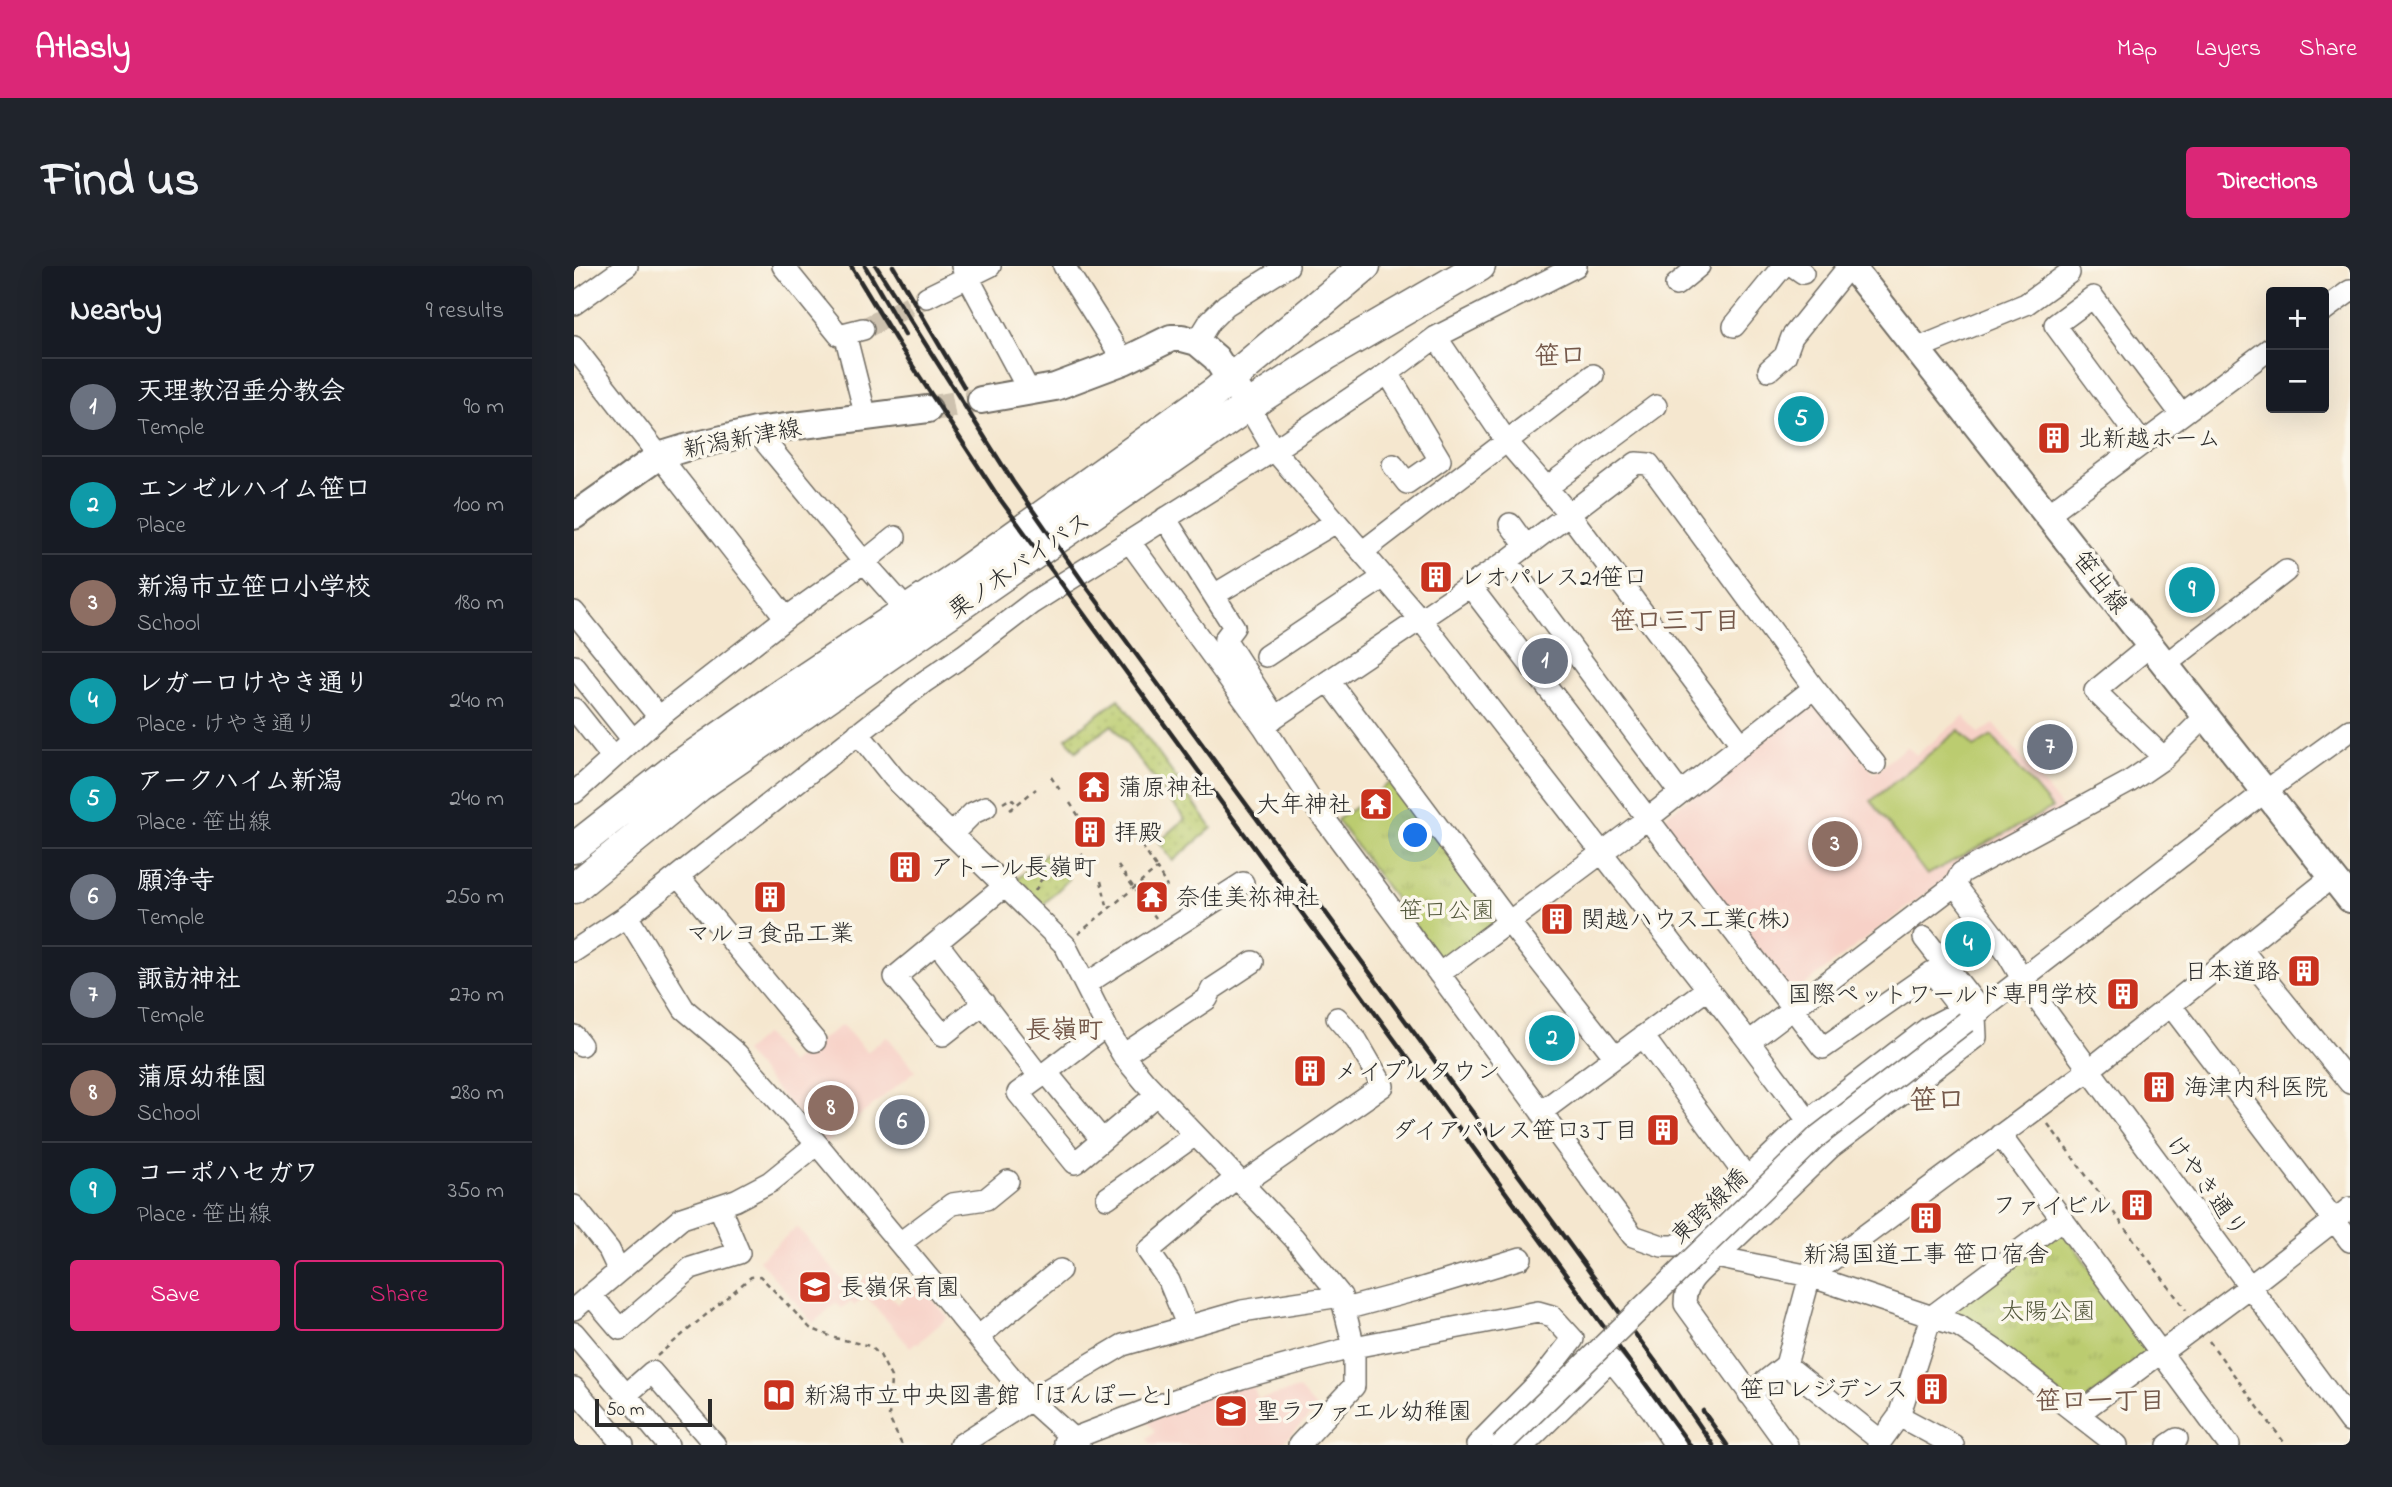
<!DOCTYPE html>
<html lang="en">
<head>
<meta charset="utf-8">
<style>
  body { margin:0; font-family:"Indie Flower","Klee One",sans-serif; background:#20242c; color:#f1f3f6 }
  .controls { position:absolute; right:21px; top:21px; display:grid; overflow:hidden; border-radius:7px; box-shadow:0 7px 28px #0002 }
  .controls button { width:63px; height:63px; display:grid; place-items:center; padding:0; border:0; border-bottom:2px solid #363941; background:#171b24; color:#f1f3f6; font:35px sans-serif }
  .scale { position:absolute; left:21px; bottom:18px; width:117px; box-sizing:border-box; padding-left:7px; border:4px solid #2b2b2b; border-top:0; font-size:19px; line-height:24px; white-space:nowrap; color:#2b2b2b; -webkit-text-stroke:5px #fbf7ec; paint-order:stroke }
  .you { position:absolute; left:842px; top:570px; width:24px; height:24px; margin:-18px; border:5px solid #fff; border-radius:50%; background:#1a73e8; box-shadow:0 0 0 10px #1a73e833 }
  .badge { display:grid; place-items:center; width:46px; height:46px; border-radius:50%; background:#db2777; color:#fff; font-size:23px; font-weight:700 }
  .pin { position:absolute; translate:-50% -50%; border:4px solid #fff; box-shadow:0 2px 7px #0006 }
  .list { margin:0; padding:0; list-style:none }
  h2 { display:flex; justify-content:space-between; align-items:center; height:91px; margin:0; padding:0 28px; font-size:30px }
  h2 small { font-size:23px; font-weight:400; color:#9ea1a6 }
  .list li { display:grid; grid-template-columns:46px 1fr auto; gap:21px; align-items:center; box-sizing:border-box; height:98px; padding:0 28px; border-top:2px solid #363941 }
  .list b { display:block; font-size:26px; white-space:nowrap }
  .list p { margin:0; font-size:23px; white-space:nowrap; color:#9ea1a6 }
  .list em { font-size:23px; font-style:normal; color:#9ea1a6 }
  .actions { display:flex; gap:14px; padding:21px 28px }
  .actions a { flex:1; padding:16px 0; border:2px solid #db2777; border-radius:7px; text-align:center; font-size:24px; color:#db2777 }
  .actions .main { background:#db2777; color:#fff }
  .map { position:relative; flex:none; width:1776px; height:1179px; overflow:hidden; border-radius:7px }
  header { display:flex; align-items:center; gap:42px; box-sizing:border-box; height:98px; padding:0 35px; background:#db2777; color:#fff }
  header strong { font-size:33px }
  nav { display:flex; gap:38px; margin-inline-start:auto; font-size:24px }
  .intro { display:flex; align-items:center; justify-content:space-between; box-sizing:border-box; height:168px; padding:0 42px }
  h1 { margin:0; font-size:49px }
  .button { padding:18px 32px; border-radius:7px; background:#db2777; color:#fff; font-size:24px; font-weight:700 }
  main { display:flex; gap:42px; padding:0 42px }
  aside { flex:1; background:#171b24; border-radius:7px; box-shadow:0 7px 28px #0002 }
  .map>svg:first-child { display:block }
</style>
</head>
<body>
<header>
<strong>Atlasly</strong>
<nav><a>Map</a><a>Layers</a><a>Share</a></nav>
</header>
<div class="intro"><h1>Find us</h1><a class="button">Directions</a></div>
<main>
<aside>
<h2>Nearby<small>9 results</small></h2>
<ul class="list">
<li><span class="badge" style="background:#6b7280">1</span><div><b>天理教沼垂分教会</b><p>Temple</p></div><em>90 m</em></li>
<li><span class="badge" style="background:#0f9aa8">2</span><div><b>エンゼルハイム笹口</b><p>Place</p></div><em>100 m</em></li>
<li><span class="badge" style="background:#8d6e63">3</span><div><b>新潟市立笹口小学校</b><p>School</p></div><em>180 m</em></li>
<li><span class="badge" style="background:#0f9aa8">4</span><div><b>レガーロけやき通り</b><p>Place · けやき通り</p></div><em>240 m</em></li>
<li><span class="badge" style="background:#0f9aa8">5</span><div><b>アークハイム新潟</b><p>Place · 笹出線</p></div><em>240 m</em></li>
<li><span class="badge" style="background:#6b7280">6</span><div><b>願浄寺</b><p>Temple</p></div><em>250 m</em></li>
<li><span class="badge" style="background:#6b7280">7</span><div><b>諏訪神社</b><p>Temple</p></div><em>270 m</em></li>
<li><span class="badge" style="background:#8d6e63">8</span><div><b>蒲原幼稚園</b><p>School</p></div><em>280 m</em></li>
<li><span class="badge" style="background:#0f9aa8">9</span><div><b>コーポハセガワ</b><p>Place · 笹出線</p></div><em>350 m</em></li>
</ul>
<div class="actions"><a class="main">Save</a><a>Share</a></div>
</aside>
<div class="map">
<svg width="1776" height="1179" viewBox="0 0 1776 1179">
  <defs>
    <pattern id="grass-dots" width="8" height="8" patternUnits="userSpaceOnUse" patternTransform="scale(1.75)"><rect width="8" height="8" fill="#bbcc6f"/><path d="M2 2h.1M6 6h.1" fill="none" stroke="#a1af60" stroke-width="1.8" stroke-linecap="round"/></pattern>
    <pattern id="park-tufts" width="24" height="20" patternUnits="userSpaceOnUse" patternTransform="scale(1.75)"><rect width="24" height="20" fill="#bbcc6f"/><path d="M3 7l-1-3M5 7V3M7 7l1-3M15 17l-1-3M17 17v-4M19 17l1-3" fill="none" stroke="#a1af60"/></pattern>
  </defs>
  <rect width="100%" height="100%" fill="#fbf7ec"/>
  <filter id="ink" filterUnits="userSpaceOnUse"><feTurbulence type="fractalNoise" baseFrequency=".0143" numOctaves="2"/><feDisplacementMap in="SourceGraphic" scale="14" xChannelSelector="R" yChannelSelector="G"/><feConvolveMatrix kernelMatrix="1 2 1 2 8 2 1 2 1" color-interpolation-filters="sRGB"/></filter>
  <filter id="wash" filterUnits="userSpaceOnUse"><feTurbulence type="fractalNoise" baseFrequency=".00686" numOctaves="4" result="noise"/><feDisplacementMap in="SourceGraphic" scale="28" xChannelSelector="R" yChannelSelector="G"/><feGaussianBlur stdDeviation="1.57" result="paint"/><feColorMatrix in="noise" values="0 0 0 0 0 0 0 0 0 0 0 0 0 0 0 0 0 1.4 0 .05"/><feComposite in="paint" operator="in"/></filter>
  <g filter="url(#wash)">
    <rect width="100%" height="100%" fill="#f5e7cf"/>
    <path fill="#f7d1c7" d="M1241,434L1300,507L1333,480L1342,489L1390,450L1405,468L1420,458L1490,544L1383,600L1367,616L1216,730L1083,557Z
      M268,759L293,786L313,770L341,805L250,879L170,786L191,768L216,798L239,779Z
      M223,961L277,1024L297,1007L323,1038L346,1019L374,1051L344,1077L342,1076L336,1081L292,1030L280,1040L277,1036L267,1042L262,1037L239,1057L185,994Z
      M676,1113L684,1133L725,1123L743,1143L706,1179H578L573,1173L581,1165L566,1148Z"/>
    <path fill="url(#grass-dots)" stroke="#737c4d" stroke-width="2" d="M545,433L638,562L599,595L585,576L611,553L538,459L502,485L492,472Z
      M472,587L495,613L467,641L440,615Z"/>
    <path fill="url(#park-tufts)" stroke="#737c4d" stroke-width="2" d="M820,514L925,653L874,692L864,691L763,554Z
      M1488,963L1575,1086L1504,1141L1371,1047Z"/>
    <path fill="#bbcc6f" stroke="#737c4d" stroke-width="2" d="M1385,464L1400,481L1418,470L1478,542L1353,609L1297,535Z"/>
  </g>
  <g filter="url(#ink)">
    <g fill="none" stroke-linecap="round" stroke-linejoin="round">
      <path stroke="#cdc1ae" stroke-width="21" stroke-dasharray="21 10" stroke-linecap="butt" d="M289,63L353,31"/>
      <path stroke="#cdc1ae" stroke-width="26" stroke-dasharray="26 13" stroke-linecap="butt" d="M354,143L407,134"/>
      <defs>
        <path id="minor" d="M209,0L265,69L289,63
          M388,0L455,125
          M490,0L550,95
          M1219,0L1229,7
          M1102,19L1125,0
          M353,31L416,0
          M0,38L53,0
          M1750,44L1776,25
          M1160,60L1209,0
          M271,68L292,151
          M862,71L933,176L996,249L1168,479
          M623,76L636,55L652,39L714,0
          M0,81L212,352L85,451L0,527
          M1342,83L1452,38L1495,7
          M1195,104L1211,90L1218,71L1275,0
          M814,107L866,194L833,217L819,199
          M674,140L700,184L847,354L1175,776L1242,865
          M182,165L290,296L321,271
          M1568,177L1481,59L1519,31L1607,148
          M972,222L1082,140
          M1474,248L1697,82
          M591,252L660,361L651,373L701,451
          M936,258L952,280
          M555,275L690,461L741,540L1059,970L1088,980H1101L1117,972L1173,912L1231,857L1354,762L1381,748L1401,750L1402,771L1256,882L1142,991L1117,972
          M788,286L1019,109
          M933,295L1106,527
          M896,320L1249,782L1358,706L1391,749
          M640,329L762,256
          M0,346L85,451
          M212,352L290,296L333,344
          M1577,379L1521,425L1590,492
          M692,390L810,311
          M1592,398L1712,305
          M0,400L59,474
          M755,415L935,656L1041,791
          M1240,422L1301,498
          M0,443L39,492
          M690,461L701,451L933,295L1062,197L1075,198L1240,422L1073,553L865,708
          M284,467L320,512L491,679L533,762L550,791L571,816L720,972L767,1030L780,1081V1120L725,1179
          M378,568L399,547L412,541
          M104,610L241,775
          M1381,619L1387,607L1555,516L1590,492L1632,450
          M53,650L110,743L163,788L243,878L456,1134L506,1179
          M1350,672L1407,745
          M363,677L466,811L444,827L501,897L582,829
          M1667,683L1776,817
          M0,685L53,650L350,416L390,389L458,337L700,184L814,107L862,71L1002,0
          M512,718L669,617
          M410,737L369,769L321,711L432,619
          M1597,740L1776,975
          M1392,756L1692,525L1776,464
          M0,770L7,779
          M1069,770L1173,912
          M1175,776L1381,619L1433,687L1449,714L1776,1156
          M549,789L633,733L638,723L679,696
          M472,806L528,874
          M466,811L532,760
          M967,846L1133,723
          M1426,869L1655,1179
          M668,918L809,820L783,775L763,752
          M533,932L621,869
          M0,940L35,984L45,1005
          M326,977L378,938L412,933L434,915
          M17,1029L46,1063L117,1002L165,987L145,940
          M0,1043L108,952L162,934L196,916L243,878
          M771,1043L842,1024L947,992
          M614,1061L595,1015L574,985L662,912
          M0,1067L94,1179
          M404,1071L486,1004
          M1212,1099L1307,1175
          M0,1122L49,1179
          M1175,1128L1212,1099L1236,1010L1515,804L1758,611
          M52,1129L78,1106L141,1179
          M1504,1148L1675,1021L1776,942
          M1325,1150L1379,1179
          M490,1176L586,1139L667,1112L780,1081L964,1046L978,1050L999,1073L967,1114L903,1179
          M386,1179L456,1134L549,1079L668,1045L767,1030
          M950,1179L1037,1094L1078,1144L1101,1179
          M1213,1179L1111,1038C1111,1015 1126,1006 1142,991L1236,1010L1385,1060L1421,1084L1543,1179
          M1304,1179L1325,1150L1357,1051L1488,953
          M1594,1179L1603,1173"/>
        <path id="major" d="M1277,0L1776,633
          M407,134L481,121L550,95L597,72H608L623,76L642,92L667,130
          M0,250L85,190L111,182L182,165L354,143"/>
        <path id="highway" d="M0,582L103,501L209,427L383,311L640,127L791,0
          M0,622L124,521L674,140L754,88L906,0"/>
      </defs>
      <use href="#minor" stroke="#726d64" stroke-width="24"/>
      <use href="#major" stroke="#726d64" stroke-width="30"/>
      <use href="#highway" stroke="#726d64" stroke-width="33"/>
      <path stroke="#726d64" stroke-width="2.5" stroke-dasharray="5 5" stroke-linecap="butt" d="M477,511L488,527
        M429,537L437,532L442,538
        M496,537L506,552
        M436,544L462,523
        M568,580L583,603
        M544,600L582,652
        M527,615L534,643
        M461,625L467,614L485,605L509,588
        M504,668L583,603L593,621
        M1474,858L1612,1044
        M1635,1075L1712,1179
        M83,1090L177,1011L186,1010L236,1062L261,1072L296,1080L306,1089L317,1111L315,1152L328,1179"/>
      <use href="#minor" stroke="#fff" stroke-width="21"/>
      <use href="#major" stroke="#fff" stroke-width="26"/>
      <use href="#highway" stroke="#fff" stroke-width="30"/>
      <path stroke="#2b2b2b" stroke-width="4.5" d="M277,0L325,79L423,229L1116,1179
        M291,0L331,69
        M302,0L439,216L509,316L1087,1103L1139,1179
        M319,0L390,121
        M1129,1145L1153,1179"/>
      <defs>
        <path id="minor-bridge" d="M927,1179L1244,870L1392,756"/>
      </defs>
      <use href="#minor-bridge" stroke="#726d64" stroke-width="24" stroke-linecap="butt"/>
      <use href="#minor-bridge" stroke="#fff" stroke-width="21"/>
    </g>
  </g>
  <defs>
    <symbol id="building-square" viewBox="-11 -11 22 22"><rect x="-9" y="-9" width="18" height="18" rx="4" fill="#c8321e" stroke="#fbf7ec"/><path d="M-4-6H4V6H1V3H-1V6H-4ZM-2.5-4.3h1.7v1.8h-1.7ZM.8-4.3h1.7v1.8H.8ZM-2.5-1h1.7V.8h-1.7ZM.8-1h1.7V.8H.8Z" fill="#fff"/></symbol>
    <symbol id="temple-square" viewBox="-11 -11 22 22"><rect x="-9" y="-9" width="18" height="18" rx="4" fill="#c8321e" stroke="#fbf7ec"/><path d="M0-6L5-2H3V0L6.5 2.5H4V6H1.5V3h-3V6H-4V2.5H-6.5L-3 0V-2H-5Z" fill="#fff"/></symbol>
    <symbol id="school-square" viewBox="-11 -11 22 22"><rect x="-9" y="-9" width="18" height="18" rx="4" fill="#c8321e" stroke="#fbf7ec"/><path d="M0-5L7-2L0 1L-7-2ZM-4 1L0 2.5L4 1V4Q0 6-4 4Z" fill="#fff"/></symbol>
    <symbol id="library-square" viewBox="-11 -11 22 22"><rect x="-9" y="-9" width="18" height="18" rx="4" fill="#c8321e" stroke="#fbf7ec"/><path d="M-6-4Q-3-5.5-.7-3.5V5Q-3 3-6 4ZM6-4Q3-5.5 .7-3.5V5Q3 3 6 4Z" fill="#fff"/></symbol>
  </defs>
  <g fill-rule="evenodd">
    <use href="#building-square" x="1461" y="153" width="38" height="38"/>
    <use href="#building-square" x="843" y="292" width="38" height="38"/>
    <use href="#temple-square" x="501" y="502" width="38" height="38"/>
    <use href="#temple-square" x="783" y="519" width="38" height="38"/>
    <use href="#building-square" x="497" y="547" width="38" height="38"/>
    <use href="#building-square" x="312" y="582" width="38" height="38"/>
    <use href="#building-square" x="177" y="612" width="38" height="38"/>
    <use href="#temple-square" x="559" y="612" width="38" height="38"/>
    <use href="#building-square" x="964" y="634" width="38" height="38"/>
    <use href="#building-square" x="1711" y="686" width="38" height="38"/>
    <use href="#building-square" x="1530" y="709" width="38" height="38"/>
    <use href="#building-square" x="717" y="786" width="38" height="38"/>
    <use href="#building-square" x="1566" y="802" width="38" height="38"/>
    <use href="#building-square" x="1070" y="845" width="38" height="38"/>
    <use href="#building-square" x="1544" y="920" width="38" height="38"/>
    <use href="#building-square" x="1333" y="933" width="38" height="38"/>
    <use href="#school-square" x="222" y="1002" width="38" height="38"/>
    <use href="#building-square" x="1339" y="1104" width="38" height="38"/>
    <use href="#library-square" x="186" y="1110" width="38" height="38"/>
    <use href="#school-square" x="638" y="1126" width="38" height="38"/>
  </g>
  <g text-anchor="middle" stroke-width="7" stroke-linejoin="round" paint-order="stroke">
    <g font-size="24" fill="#2b2b2b" stroke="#fbf7ec">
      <text transform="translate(168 172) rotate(-11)" y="8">新潟新津線</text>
      <text transform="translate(445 299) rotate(-35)" y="8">栗ノ木バイパス</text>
      <text transform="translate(1527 316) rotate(52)" y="8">笹出線</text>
      <text transform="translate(1633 920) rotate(54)" y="8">けやき通り</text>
      <text transform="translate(1135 940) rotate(-44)" y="8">東跨線橋</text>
    </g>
    <g font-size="24" fill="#2b2b2b" stroke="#fbf7ec" text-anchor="start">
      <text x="1504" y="180">北新越ホーム</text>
      <text x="886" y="319">レオパレス21笹口</text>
      <text x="544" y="529">蒲原神社</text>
      <text x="778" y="546" text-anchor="end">大年神社</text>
      <text x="540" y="574">拝殿</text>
      <text x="356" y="609">アトール長嶺町</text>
      <text x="602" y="639">奈佳美祢神社</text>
      <text x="1007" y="661">関越ハウス工業(株)</text>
      <text x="196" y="675" text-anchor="middle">マルヨ食品工業</text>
      <text x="1706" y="713" text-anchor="end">日本道路</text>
      <text x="1524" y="736" text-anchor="end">国際ペットワールド専門学校</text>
      <text x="760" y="813">メイプルタウン</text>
      <text x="1610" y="829">海津内科医院</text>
      <text x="1064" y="872" text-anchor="end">ダイアパレス笹口3丁目</text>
      <text x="1538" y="947" text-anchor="end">ファイビル</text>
      <text x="1352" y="996" text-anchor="middle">新潟国道工事 笹口宿舎</text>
      <text x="266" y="1029">長嶺保育園</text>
      <text x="1334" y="1131" text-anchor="end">笹口レジデンス</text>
      <text x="230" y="1137">新潟市立中央図書館「ほんぽーと」</text>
      <text x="682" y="1153">聖ラファエル幼稚園</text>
    </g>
    <g font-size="24" fill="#565b3f" stroke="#fbf7ec">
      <text x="873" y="652">笹口公園</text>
      <text x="1474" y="1053">太陽公園</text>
    </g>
    <g font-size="26" font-weight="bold" fill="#74584a" stroke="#fbf7ec">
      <text x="986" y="98">笹口</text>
      <text x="1101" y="363">笹口三丁目</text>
      <text x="490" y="772">長嶺町</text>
      <text x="1526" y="1143">笹口一丁目</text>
    </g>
    <g font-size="28" font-weight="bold" fill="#74584a" stroke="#fbf7ec">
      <text x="1363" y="843">笹口</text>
    </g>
  </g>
</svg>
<div class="controls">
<button>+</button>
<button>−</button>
</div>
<div class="scale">50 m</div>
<div class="you"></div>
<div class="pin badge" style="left:971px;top:395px;background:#6b7280">1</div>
<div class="pin badge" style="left:978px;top:772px;background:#0f9aa8">2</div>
<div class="pin badge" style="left:1261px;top:578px;background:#8d6e63">3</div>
<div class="pin badge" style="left:1394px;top:678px;background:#0f9aa8">4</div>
<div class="pin badge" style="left:1227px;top:153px;background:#0f9aa8">5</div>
<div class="pin badge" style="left:328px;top:856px;background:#6b7280">6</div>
<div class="pin badge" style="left:1476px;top:481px;background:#6b7280">7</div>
<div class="pin badge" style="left:257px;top:842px;background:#8d6e63">8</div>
<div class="pin badge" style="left:1618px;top:324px;background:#0f9aa8">9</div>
</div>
</main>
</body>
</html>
